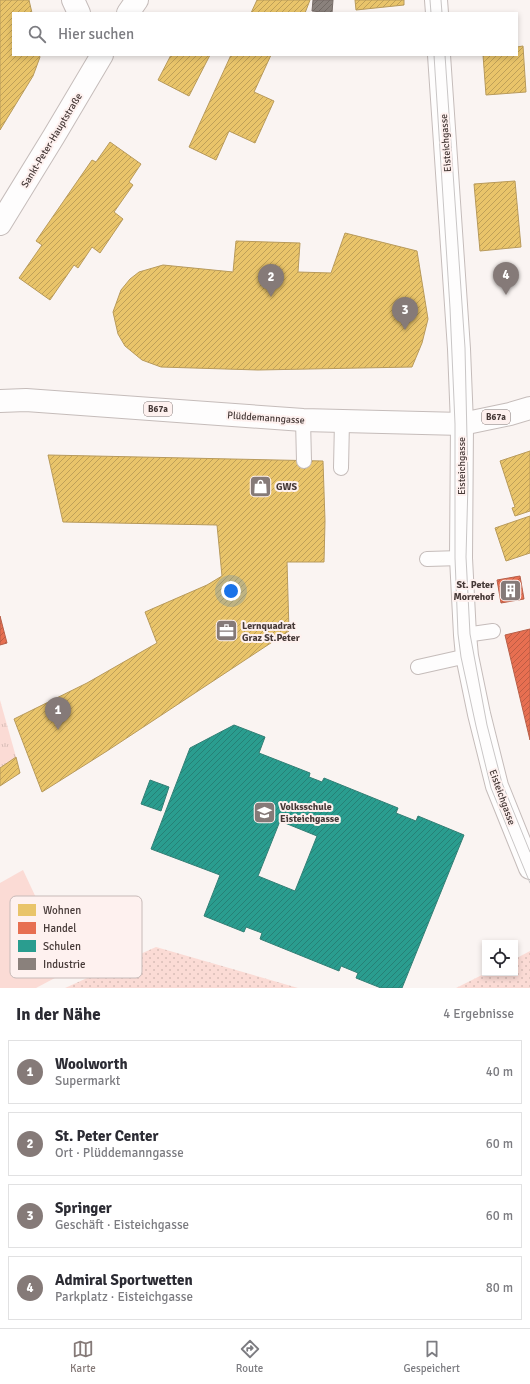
<!DOCTYPE html>
<html lang="de">
<head>
<meta charset="utf-8">
<style>
  body { margin:0; font-family:Signika,sans-serif; background:#f2f2f3; color:#2b2b33 }
  .controls { position:absolute; right:12px; bottom:12px; display:grid; overflow:hidden; border-radius:0px; box-shadow:0 2px 6px #0003 }
  .controls button { width:36px; height:36px; display:grid; place-items:center; padding:0; border:0; border-bottom:1px solid #e1e1e2; background:#fff; color:#2b2b33; font:20px sans-serif }
  .you { position:absolute; left:231px; top:591px; width:14px; height:14px; margin:-10px; border:3px solid #fff; border-radius:50%; background:#1a73e8; box-shadow:0 0 0 6px #1a73e833 }
  .badge { display:grid; place-items:center; width:26px; height:26px; border-radius:50%; background:#857a78; color:#fff; font-size:13px; font-weight:700 }
  .pin { position:absolute; translate:-50% -33px; filter:drop-shadow(0 1px 2px #0008) }
  .pin::after { content:''; position:absolute; top:21px; width:14px; height:12px; background:inherit; clip-path:polygon(0 0,100% 0,50% 100%) }
  .list { margin:0; padding:0; list-style:none }
  h2 { display:flex; justify-content:space-between; align-items:center; height:52px; margin:0; padding:0 16px; font-size:17px }
  h2 small { font-size:13px; font-weight:400; color:#7c7c81 }
  .list li { display:grid; grid-template-columns:26px 1fr auto; gap:12px; align-items:center; box-sizing:border-box; height:64px; margin:0 8px 8px; padding:0 8px; border:1px solid #e1e1e2; border-radius:0px }
  .list b { display:block; font-size:15px; white-space:nowrap }
  .list p { margin:0; font-size:13px; white-space:nowrap; color:#7c7c81 }
  .list em { font-size:13px; font-style:normal; color:#7c7c81 }
  .icon { flex:none; width:22px; height:22px; fill:none; stroke:currentColor; stroke-width:2; stroke-linecap:round; stroke-linejoin:round }
  .map { position:relative; flex:none; width:530px; height:988px; overflow:hidden }
  .search { position:absolute; background:#fff; box-shadow:0 2px 6px #0003; left:12px; right:12px; top:12px; height:44px; display:flex; align-items:center; gap:10px; box-sizing:border-box; padding:0 14px; border-radius:0px; color:#7c7c81; font-size:15px }
  .sheet { height:340px; background:#fff }
  nav { display:flex; justify-content:space-around; align-items:center; box-sizing:border-box; height:56px; border-top:1px solid #e1e1e2; background:#fff; font-size:11px; color:#7c7c81 }
  nav a { display:grid; justify-items:center; gap:2px }
  nav .on { color:#857a78 }
  .map>svg:first-child { display:block }
</style>
</head>
<body>
<div class="map">
<svg width="530" height="988" viewBox="0 0 530 988">
  <defs>
    <pattern id="grass-dots" width="8" height="8" patternUnits="userSpaceOnUse"><rect width="8" height="8" fill="#fbdbd5"/><path d="M2 2h.1M6 6h.1" fill="none" stroke="#d8bdb7" stroke-width="1.8" stroke-linecap="round"/></pattern>
    <pattern id="park-tufts" width="24" height="20" patternUnits="userSpaceOnUse"><rect width="24" height="20" fill="#fbdbd5"/><path d="M3 7l-1-3M5 7V3M7 7l1-3M15 17l-1-3M17 17v-4M19 17l1-3" fill="none" stroke="#d8bdb7"/></pattern>
    <pattern id="homes-hatch" width="6" height="6" patternUnits="userSpaceOnUse"><rect width="6" height="6" fill="#e9c46a"/><path d="M-1 1l2-2M0 6l6-6M5 7l2-2" fill="none" stroke="#bfa058"/></pattern>
    <pattern id="shops-hatch" width="6" height="6" patternUnits="userSpaceOnUse"><rect width="6" height="6" fill="#e76f51"/><path d="M-1 1l2-2M0 6l6-6M5 7l2-2" fill="none" stroke="#bd5c44"/></pattern>
    <pattern id="schools-hatch" width="6" height="6" patternUnits="userSpaceOnUse"><rect width="6" height="6" fill="#2a9d8f"/><path d="M-1 1l2-2M0 6l6-6M5 7l2-2" fill="none" stroke="#268176"/></pattern>
    <pattern id="industry-hatch" width="6" height="6" patternUnits="userSpaceOnUse"><rect width="6" height="6" fill="#8a817c"/><path d="M-1 1l2-2M0 6l6-6M5 7l2-2" fill="none" stroke="#736b66"/></pattern>
  </defs>
  <rect width="100%" height="100%" fill="#faf4f2"/>
  <path fill="url(#grass-dots)" d="M156,947L298,988H65Z
    M530,951V988H456L486,973H515V959Z"/>
  <path fill="url(#park-tufts)" d="M0,700L16,757L0,768Z"/>
  <path fill="#fbdbd5" d="M23,870L70,970L36,988H0V883Z"/>
  <path fill="url(#homes-hatch)" stroke="#b89a5b" d="M0,0H29L32,13H13V55H39L40,57L33,76L0,130Z
    M257,0H310L305,13H251Z
    M355,0H404V5L356,10Z
    M523,46L526,92L486,95L483,55H517V47Z
    M171,55H210L189,96L158,80Z
    M231,55H271L254,92L274,101L255,143L229,131L216,160L189,147Z
    M110,142L141,164L129,182L133,185L114,212L123,219L100,253L92,247L78,268L74,265L50,300L19,278L42,245L36,241L92,160L96,162Z
    M515,181L521,247L480,251L474,184Z
    M345,233L417,251L428,319L422,343L412,367L258,370L161,367L142,360L125,346L118,334L113,312L121,290L130,279L139,272L163,265L233,272L236,241L300,243L298,272L331,273Z
    M530,451V511L515,516L512,508L515,507L500,461Z
    M48,455L323,461L325,521L324,562H287L289,631L107,751L42,792L14,719L87,683L157,643L145,612L207,585L222,576L217,525L63,522Z
    M530,516V553L506,561L495,528Z
    M16,757L20,773L0,786V768Z"/>
  <path fill="url(#shops-hatch)" stroke="#b75f49" d="M520,576L524,599L501,603L497,580Z
    M0,616L7,643L0,645Z
    M530,629V740L505,635Z"/>
  <path fill="url(#schools-hatch)" stroke="#327f75" fill-rule="evenodd" d="M234,725L265,737L259,753L310,773L309,777L322,782L324,778L398,808L396,813L416,821L418,816L464,835L402,988H381L356,978L358,973L341,966L339,971L260,939L262,933L246,927L244,932L204,916L220,875L151,849L190,748ZM280,821L317,836L295,891L258,876Z
    M150,780L169,787L161,811L141,804Z"/>
  <path fill="url(#industry-hatch)" stroke="#766b67" d="M313,0H333L332,13L312,11Z"/>
  <g fill="none" stroke-linecap="round" stroke-linejoin="round">
    <defs>
      <path id="lane" d="M303,420L304,461
        M341,468L342,421
        M427,559L461,558
        M465,635L493,631
        M418,667L467,656"/>
      <path id="street" d="M436,0L437,13
        M439,55L459,349L462,424L461,558L465,635L467,656L479,714L497,786L530,868"/>
      <path id="secondary" d="M73,0L79,13
        M128,13L137,0
        M0,224L54,136L102,55"/>
      <path id="primary" d="M0,401L26,400L303,420L462,424L510,414L530,408"/>
    </defs>
    <use href="#lane" stroke="#c5bcba" stroke-width="16"/>
    <use href="#street" stroke="#c5bcba" stroke-width="24"/>
    <use href="#secondary" stroke="#c5bcba" stroke-width="24"/>
    <use href="#primary" stroke="#c5bcba" stroke-width="24"/>
    <use href="#lane" stroke="#fefdfd" stroke-width="14"/>
    <use href="#street" stroke="#fefdfd" stroke-width="22"/>
    <use href="#secondary" stroke="#fefdfd" stroke-width="22"/>
    <use href="#primary" stroke="#fefdfd" stroke-width="22"/>
    <path stroke="#c9c6c6" stroke-width="1" d="M430,0L431,13
      M441,0L442,13
      M434,55L450,308L455,424V558L458,634L461,657L476,726L491,788L530,883
      M445,55L465,348L468,483L466,557L470,634L487,725L502,783L530,852"/>
  </g>
  <defs>
    <symbol id="shop-square" viewBox="-11 -11 22 22"><rect x="-9" y="-9" width="18" height="18" rx="4" fill="#857a78" stroke="#fef1ef"/><path d="M-5-2.5h2.3a2.7 3.5 0 0 1 5.4 0H5L5.5 6h-11ZM-1.5-2.5h3a1.5 2.3 0 0 0-3 0Z" fill="#fff"/></symbol>
    <symbol id="building-square" viewBox="-11 -11 22 22"><rect x="-9" y="-9" width="18" height="18" rx="4" fill="#857a78" stroke="#fef1ef"/><path d="M-4-6H4V6H1V3H-1V6H-4ZM-2.5-4.3h1.7v1.8h-1.7ZM.8-4.3h1.7v1.8H.8ZM-2.5-1h1.7V.8h-1.7ZM.8-1h1.7V.8H.8Z" fill="#fff"/></symbol>
    <symbol id="office-square" viewBox="-11 -11 22 22"><rect x="-9" y="-9" width="18" height="18" rx="4" fill="#857a78" stroke="#fef1ef"/><path d="M-6-3h4V-5.5h4V-3h4V5H-6ZM-1-4.5V-3h2v-1.5ZM-6 0V1H6V0Z" fill="#fff"/></symbol>
    <symbol id="school-square" viewBox="-11 -11 22 22"><rect x="-9" y="-9" width="18" height="18" rx="4" fill="#857a78" stroke="#fef1ef"/><path d="M0-5L7-2L0 1L-7-2ZM-4 1L0 2.5L4 1V4Q0 6-4 4Z" fill="#fff"/></symbol>
  </defs>
  <g fill-rule="evenodd">
    <use href="#shop-square" x="248" y="474" width="25" height="25"/>
    <use href="#building-square" x="498" y="578" width="25" height="25"/>
    <use href="#office-square" x="214" y="618" width="25" height="25"/>
    <use href="#school-square" x="252" y="800" width="25" height="25"/>
  </g>
  <g text-anchor="middle" stroke-width="4" stroke-linejoin="round" paint-order="stroke">
    <g fill="#fef1ef" stroke="#7d706e" stroke-width="1">
      <rect x="144" y="402" width="28" height="14" rx="3"/>
      <rect x="482" y="410" width="28" height="14" rx="3"/>
    </g>
    <g font-size="9" font-weight="bold" fill="#463937">
      <text x="158" y="412">B67a</text>
      <text x="496" y="420">B67a</text>
    </g>
    <g font-size="10" fill="#463937" stroke="#fef1ef">
      <text transform="translate(51 140) rotate(-59)" y="4">Sankt-Peter-Hauptstraße</text>
      <text transform="translate(445 143) rotate(-94)" y="4">Eisteichgasse</text>
      <text transform="translate(266 417) rotate(4)" y="4">Plüddemanngasse</text>
      <text transform="translate(461 466) rotate(-90)" y="4">Eisteichgasse</text>
      <text transform="translate(503 797) rotate(70)" y="4">Eisteichgasse</text>
    </g>
    <g font-size="10" font-weight="bold" fill="#463937" stroke="#fef1ef" text-anchor="start">
      <text x="276" y="490">GWS</text>
      <text x="494" y="588" text-anchor="end">St. Peter<tspan x="494" dy="12">Morrehof</tspan></text>
      <text x="242" y="629">Lernquadrat<tspan x="242" dy="12">Graz St.Peter</tspan></text>
      <text x="280" y="810">Volksschule<tspan x="280" dy="12">Eisteichgasse</tspan></text>
    </g>
  </g>
  <rect x="10" y="896" width="132" height="82" rx="6" fill="#fef1ef" stroke="#c7bab8" stroke-width="1"/>
  <rect x="18" y="904" width="18" height="12" fill="#e9c46a"/>
  <rect x="18" y="922" width="18" height="12" fill="#e76f51"/>
  <rect x="18" y="940" width="18" height="12" fill="#2a9d8f"/>
  <rect x="18" y="958" width="18" height="12" fill="#8a817c"/>
  <g font-size="11" fill="#463937">
    <text x="43" y="914">Wohnen</text>
    <text x="43" y="932">Handel</text>
    <text x="43" y="950">Schulen</text>
    <text x="43" y="968">Industrie</text>
  </g>
</svg>
<div class="controls">
<button><svg class="icon" aria-label="locate" viewBox="0 0 24 24"><circle cx="12" cy="12" r="6"/><path d="M12 2v4M12 18v4M2 12h4M18 12h4"/></svg></button>
</div>
<div class="you"></div>
<div class="pin badge" style="left:58px;top:730px">1</div>
<div class="pin badge" style="left:271px;top:297px">2</div>
<div class="pin badge" style="left:405px;top:330px">3</div>
<div class="pin badge" style="left:506px;top:295px">4</div>
<div class="search"><svg class="icon" aria-label="search" viewBox="0 0 24 24"><circle cx="10" cy="10" r="6"/><path d="M15 15l6 6"/></svg>Hier suchen</div>
</div>
<section class="sheet">
<h2>In der Nähe<small>4 Ergebnisse</small></h2>
<ul class="list">
<li><span class="badge">1</span><div><b>Woolworth</b><p>Supermarkt</p></div><em>40 m</em></li>
<li><span class="badge">2</span><div><b>St. Peter Center</b><p>Ort · Plüddemanngasse</p></div><em>60 m</em></li>
<li><span class="badge">3</span><div><b>Springer</b><p>Geschäft · Eisteichgasse</p></div><em>60 m</em></li>
<li><span class="badge">4</span><div><b>Admiral Sportwetten</b><p>Parkplatz · Eisteichgasse</p></div><em>80 m</em></li>
</ul>
</section>
<nav>
<a class="on"><svg class="icon" aria-label="map" viewBox="0 0 24 24"><path d="M3 6l6-2 6 2 6-2v14l-6 2-6-2-6 2zM9 4v14M15 6v14"/></svg>Karte</a>
<a><svg class="icon" aria-label="directions" viewBox="0 0 24 24"><path d="M12 3l9 9-9 9-9-9zM9 14v-3h6M13 9l2 2-2 2"/></svg>Route</a>
<a><svg class="icon" aria-label="saved" viewBox="0 0 24 24"><path d="M7 4h10v16l-5-4-5 4z"/></svg>Gespeichert</a>
</nav>
</body>
</html>
